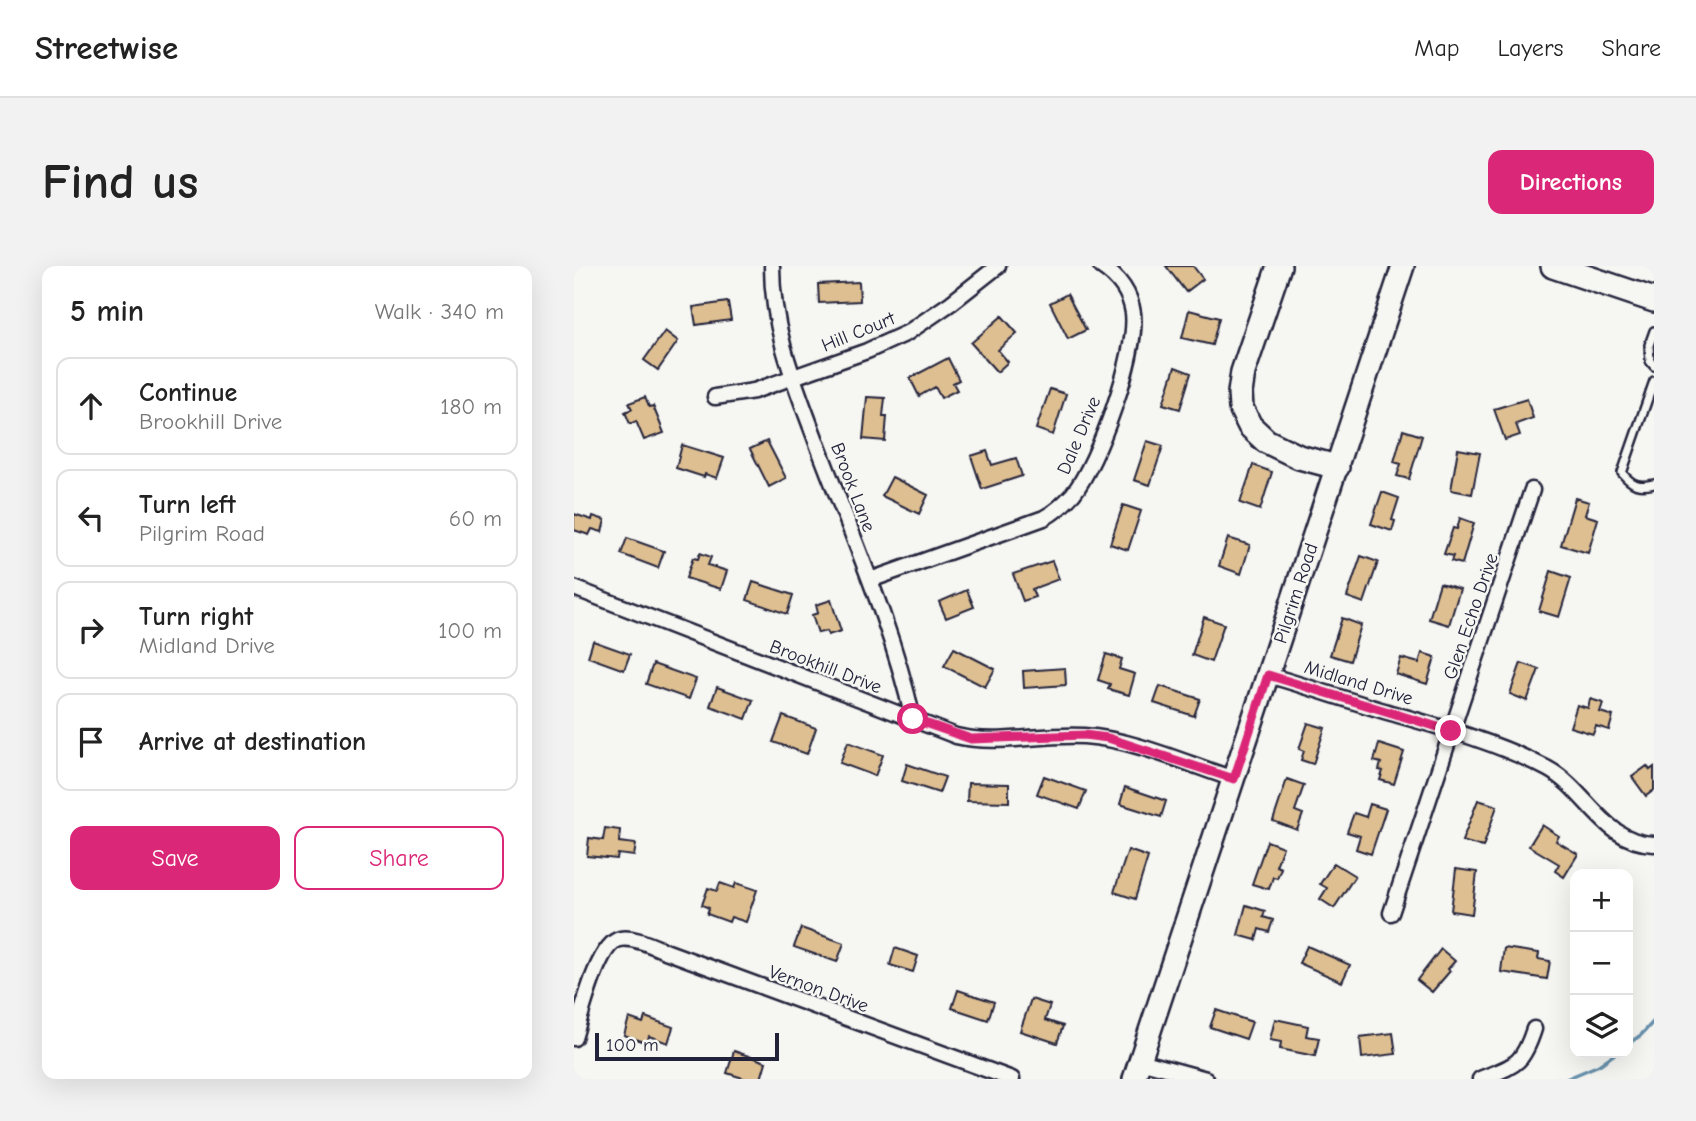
<!DOCTYPE html>
<html lang="en">
<head>
<meta charset="utf-8">
<style>
  body { margin:0; font-family:"Comic Neue",sans-serif; background:#f2f2f2; color:#222 }
  .controls { position:absolute; right:21px; bottom:21px; display:grid; overflow:hidden; border-radius:14px; box-shadow:0 7px 28px #0002 }
  .controls button { width:63px; height:63px; display:grid; place-items:center; padding:0; border:0; border-bottom:2px solid #e0e0e0; background:#fff; color:#222; font:35px sans-serif }
  .scale { position:absolute; left:21px; bottom:18px; width:184px; box-sizing:border-box; padding-left:7px; border:4px solid #22223b; border-top:0; font-size:19px; line-height:24px; white-space:nowrap; color:#22223b; -webkit-text-stroke:5px #f6f6f2; paint-order:stroke }
  .stop { position:absolute; width:21px; height:21px; margin:-16px; border:5px solid #db2777; border-radius:50%; background:#fff }
  .stop.end { background:#db2777; border-color:#fff; box-shadow:0 2px 7px #0008 }
  .list { margin:0; padding:0; list-style:none }
  h2 { display:flex; justify-content:space-between; align-items:center; height:91px; margin:0; padding:0 28px; font-size:30px }
  h2 small { font-size:23px; font-weight:400; color:#767676 }
  .list li { display:grid; grid-template-columns:46px 1fr auto; gap:21px; align-items:center; box-sizing:border-box; height:98px; margin:0 14px 14px; padding:0 14px; border:2px solid #e0e0e0; border-radius:14px }
  .list b { display:block; font-size:26px; white-space:nowrap }
  .list p { margin:0; font-size:23px; white-space:nowrap; color:#767676 }
  .list em { font-size:23px; font-style:normal; color:#767676 }
  .actions { display:flex; gap:14px; padding:21px 28px }
  .actions a { flex:1; padding:16px 0; border:2px solid #db2777; border-radius:14px; text-align:center; font-size:24px; color:#db2777 }
  .actions .main { background:#db2777; color:#fff }
  .icon { flex:none; width:38px; height:38px; fill:none; stroke:currentColor; stroke-width:2; stroke-linecap:round; stroke-linejoin:round }
  .map { position:relative; flex:none; width:1080px; height:813px; overflow:hidden; border-radius:14px }
  header { display:flex; align-items:center; gap:42px; box-sizing:border-box; height:98px; padding:0 35px; background:#fff; border-bottom:2px solid #e0e0e0 }
  header strong { font-size:33px }
  nav { display:flex; gap:38px; margin-inline-start:auto; font-size:24px }
  .intro { display:flex; align-items:center; justify-content:space-between; box-sizing:border-box; height:168px; padding:0 42px }
  h1 { margin:0; font-size:49px }
  .button { padding:18px 32px; border-radius:14px; background:#db2777; color:#fff; font-size:24px; font-weight:700 }
  main { display:flex; gap:42px; padding:0 42px }
  aside { flex:1; background:#fff; border-radius:14px; box-shadow:0 7px 28px #0002 }
  .map>svg:first-child { display:block }
</style>
</head>
<body>
<header>
<strong>Streetwise</strong>
<nav><a>Map</a><a>Layers</a><a>Share</a></nav>
</header>
<div class="intro"><h1>Find us</h1><a class="button">Directions</a></div>
<main>
<aside>
<h2>5 min<small>Walk · 340 m</small></h2>
<ul class="list">
<li><svg class="icon" aria-label="ahead" viewBox="0 0 24 24"><path d="M12 20V5M6 11l6-6 6 6"/></svg><div><b>Continue</b><p>Brookhill Drive</p></div><em>180 m</em></li>
<li><svg class="icon" aria-label="left" viewBox="0 0 24 24"><path d="M17 20v-9H6M10 6l-5 5 5 5"/></svg><div><b>Turn left</b><p>Pilgrim Road</p></div><em>60 m</em></li>
<li><svg class="icon" aria-label="right" viewBox="0 0 24 24"><path d="M7 20v-9h11M14 6l5 5-5 5"/></svg><div><b>Turn right</b><p>Midland Drive</p></div><em>100 m</em></li>
<li><svg class="icon" aria-label="arrive" viewBox="0 0 24 24"><path d="M6 21V4h12l-3 4 3 4H6"/></svg><div><b>Arrive at destination</b></div></li>
</ul>
<div class="actions"><a class="main">Save</a><a>Share</a></div>
</aside>
<div class="map">
<svg width="1080" height="813" viewBox="0 0 1080 813">
  <rect width="100%" height="100%" fill="#f6f6f2"/>
  <filter id="ink" filterUnits="userSpaceOnUse"><feTurbulence type="fractalNoise" baseFrequency=".0143" numOctaves="2"/><feDisplacementMap in="SourceGraphic" scale="14" xChannelSelector="R" yChannelSelector="G"/><feConvolveMatrix kernelMatrix="1 2 1 2 8 2 1 2 1" color-interpolation-filters="sRGB"/></filter>
  <g filter="url(#ink)">
    <g fill="none" stroke-linecap="round" stroke-linejoin="round">
      <path stroke="#6891ad" stroke-width="3.5" d="M1054,778L1067,769L1080,755
        M992,813L1025,799L1042,787"/>
    </g>
    <path fill="#debf91" stroke="#22223b" stroke-width="2" d="M592,0H619L629,13L612,26Z
      M285,16L286,35L245,37L244,18Z
      M493,28L512,64L494,73L476,37Z
      M154,36L157,54L122,59L119,41Z
      M615,44L645,52L638,79L608,72Z
      M428,50L443,67L424,84L434,96L423,106L397,77Z
      M91,65L104,75L84,104L70,94Z
      M374,92L385,114L379,117L383,124L367,132L361,121L345,130L336,112Z
      M601,101L617,107L606,143L589,138Z
      M476,123L492,128L479,169L462,163Z
      M71,131L75,141L79,140L90,167L70,174L62,155L56,158L51,146L58,143L55,137Z
      M293,131L311,132L309,150H313L311,175L289,173Z
      M953,133L959,152L942,158L946,169L931,174L920,143Z
      M829,164L848,170L835,213L823,210L827,198L820,196Z
      M193,175L212,212L195,221L176,183Z
      M573,175L589,180L576,219L560,214Z
      M108,179L150,192L143,212L131,208L130,211L102,202Z
      M884,183L906,187L898,228L877,224Z
      M413,185L418,199L442,192L448,210L408,223L397,190Z
      M679,199L698,206L686,244L666,237Z
      M318,211L354,229L345,248L308,230Z
      M808,226L825,232L818,254L821,255L818,265L797,258Z
      M1001,232L1015,236L1011,249L1024,253L1014,287L987,279Z
      M549,239L567,245L554,284L536,278Z
      M0,248L18,254L19,250L31,254L28,266L18,263L15,269L0,264Z
      M886,252L900,257L888,298L877,295L879,290L870,288L879,262L883,263Z
      M53,272L90,285L84,302L47,288Z
      M654,272L676,279L667,308L645,300Z
      M126,287L137,291L134,299L153,305L147,323L112,312L119,292L124,293Z
      M787,290L804,296L790,337L773,331Z
      M478,295L485,313L458,323L461,331L449,335L439,308Z
      M977,305L997,312L985,351L965,345Z
      M179,316L219,329L213,348L173,334Z
      M866,317L886,323L875,359L855,353Z
      M393,324L400,341L372,352L365,336Z
      M257,334L267,365L254,369L253,365L244,367L238,349L244,347L242,339Z
      M630,351L650,358L637,396L618,389Z
      M768,352L787,359L776,395L756,389Z
      M19,375L56,388L50,404L14,391Z
      M380,382L421,403L411,421L370,400Z
      M848,387L861,391L853,418L822,408L827,392L845,397Z
      M532,388L548,393L545,403L561,408L555,429L534,423L536,418L524,414Z
      M947,397L965,403L953,435L936,428Z
      M79,398L122,413L115,433L72,418Z
      M491,402L492,419L450,422L449,405Z
      M586,420L626,433L620,450L580,437Z
      M143,421L179,434L172,453L136,440Z
      M1016,433L1029,437L1026,446L1039,450L1035,464L1022,460L1019,468L996,461L1003,439L1014,442Z
      M209,450L242,462L233,488L199,476Z
      M734,457L751,462L739,498L727,494L730,485L725,483Z
      M274,476L309,489L301,510L266,497Z
      M805,478L830,486L820,518L806,514L809,505L805,504L807,497L800,495Z
      M333,498L371,511L365,527L328,515Z
      M1073,500L1076,504L1080,501V524L1072,530L1058,511Z
      M470,510L512,525L505,543L463,528Z
      M713,513L730,519L721,545L729,548L723,564L699,555Z
      M394,517L435,518V536L393,535Z
      M551,521L592,535L587,551L546,538Z
      M904,534L923,540L909,581L888,575Z
      M796,538L812,543L797,588L782,583L786,570L773,566L780,547L792,551Z
      M968,559L985,570L982,575L1004,588L990,611L981,605L985,598L955,580Z
      M31,562L46,564L45,576L62,578L60,590L44,588L43,593L13,590L15,572L29,574Z
      M693,575L709,581L702,600L707,602L703,612L699,611L695,623L678,618Z
      M554,584L574,591L561,633L540,626Z
      M760,597L781,610L760,642L746,633L753,622L746,618Z
      M882,603L903,606L898,648L877,645Z
      M146,617L160,622L162,617L183,624L172,656L157,651L155,656L133,648L135,642L128,639L134,622L143,625Z
      M672,639L691,645L689,651L699,654L695,666L685,663L682,674L664,669Z
      M227,662L270,677L263,696L220,681Z
      M733,680L776,699L768,716L725,697Z
      M321,682L344,690L339,706L316,699Z
      M930,682L965,687L964,693L976,695L973,713L927,706Z
      M867,683L881,695L874,703L876,705L858,726L843,714Z
      M384,724L420,736L414,754L378,742Z
      M457,733L476,739L471,754L489,760L483,777L446,765Z
      M642,744L678,756L672,773L636,761Z
      M71,751L99,761L94,777L75,770L73,777L50,769L55,752L69,757Z
      M701,753L734,760L732,770L745,772L741,790L706,783L707,776L696,774Z
      M819,767L822,788L788,792L786,771Z
      M160,785L192,796L187,813H172L153,807Z"/>
    <g fill="none" stroke-linecap="round" stroke-linejoin="round">
      <defs>
        <path id="lane" d="M1080,65L1075,79L1076,95L1080,100
          M1080,115L1048,207C1058,219 1065,222 1080,218"/>
        <path id="street" d="M198,0C198,66 222,120 244,180C278,270 318,359 339,453
          M141,131L180,125L293,85L333,67L377,37L424,0
          M296,314L470,252C481,246 490,238 499,228C524,197 564,87 559,47C556,26 544,11 527,0
          M0,322L382,470C424,480 467,467 510,470C559,473 613,498 660,513
          M694,409C735,421 776,435 817,447C870,462 925,477 974,503C1013,524 1030,577 1080,578
          M817,647L958,224
          M0,772C7,751 23,678 46,673C60,670 80,681 94,686L438,813
          M566,795L632,813
          M906,813C941,799 948,800 960,763"/>
        <path id="secondary" d="M560,813L829,0"/>
        <path id="primary" d="M705,0L669,106L666,127L667,142L676,160L692,175L725,191L763,201
          M979,0L1080,34"/>
      </defs>
      <use href="#lane" stroke="#22223b" stroke-width="12"/>
      <use href="#street" stroke="#22223b" stroke-width="19"/>
      <use href="#secondary" stroke="#22223b" stroke-width="26"/>
      <use href="#primary" stroke="#22223b" stroke-width="28"/>
      <use href="#lane" stroke="#f6f6f2" stroke-width="7"/>
      <use href="#street" stroke="#f6f6f2" stroke-width="14"/>
      <use href="#secondary" stroke="#f6f6f2" stroke-width="21"/>
      <use href="#primary" stroke="#f6f6f2" stroke-width="23"/>
    </g>
  </g>
  <g fill="none" stroke-linecap="round" stroke-linejoin="round" filter="url(#ink)">
    <path stroke="#db2777" stroke-width="9" d="M339,453L397,473L510,469L534,472L660,513L694,409L877,465"/>
  </g>
  <g text-anchor="middle" stroke-width="5" stroke-linejoin="round" paint-order="stroke">
    <g font-size="19" fill="#22223b" stroke="#f6f6f2">
      <text transform="translate(284 65) rotate(-22)" y="7">Hill Court</text>
      <text transform="translate(504 169) rotate(-67)" y="7">Dale Drive</text>
      <text transform="translate(280 221) rotate(69)" y="7">Brook Lane</text>
      <text transform="translate(721 327) rotate(-72)" y="7">Pilgrim Road</text>
      <text transform="translate(896 350) rotate(-71)" y="7">Glen Echo Drive</text>
      <text transform="translate(252 400) rotate(21)" y="7">Brookhill Drive</text>
      <text transform="translate(785 416) rotate(17)" y="7">Midland Drive</text>
      <text transform="translate(245 722) rotate(20)" y="7">Vernon Drive</text>
    </g>
  </g>
</svg>
<div class="controls">
<button>+</button>
<button>−</button>
<button><svg class="icon" aria-label="layers" viewBox="0 0 24 24"><path d="M12 4l9 5-9 5-9-5zM3 14l9 5 9-5"/></svg></button>
</div>
<div class="scale">100 m</div>
<div class="stop" style="left:339px;top:453px"></div>
<div class="stop end" style="left:877px;top:465px"></div>
</div>
</main>
</body>
</html>
